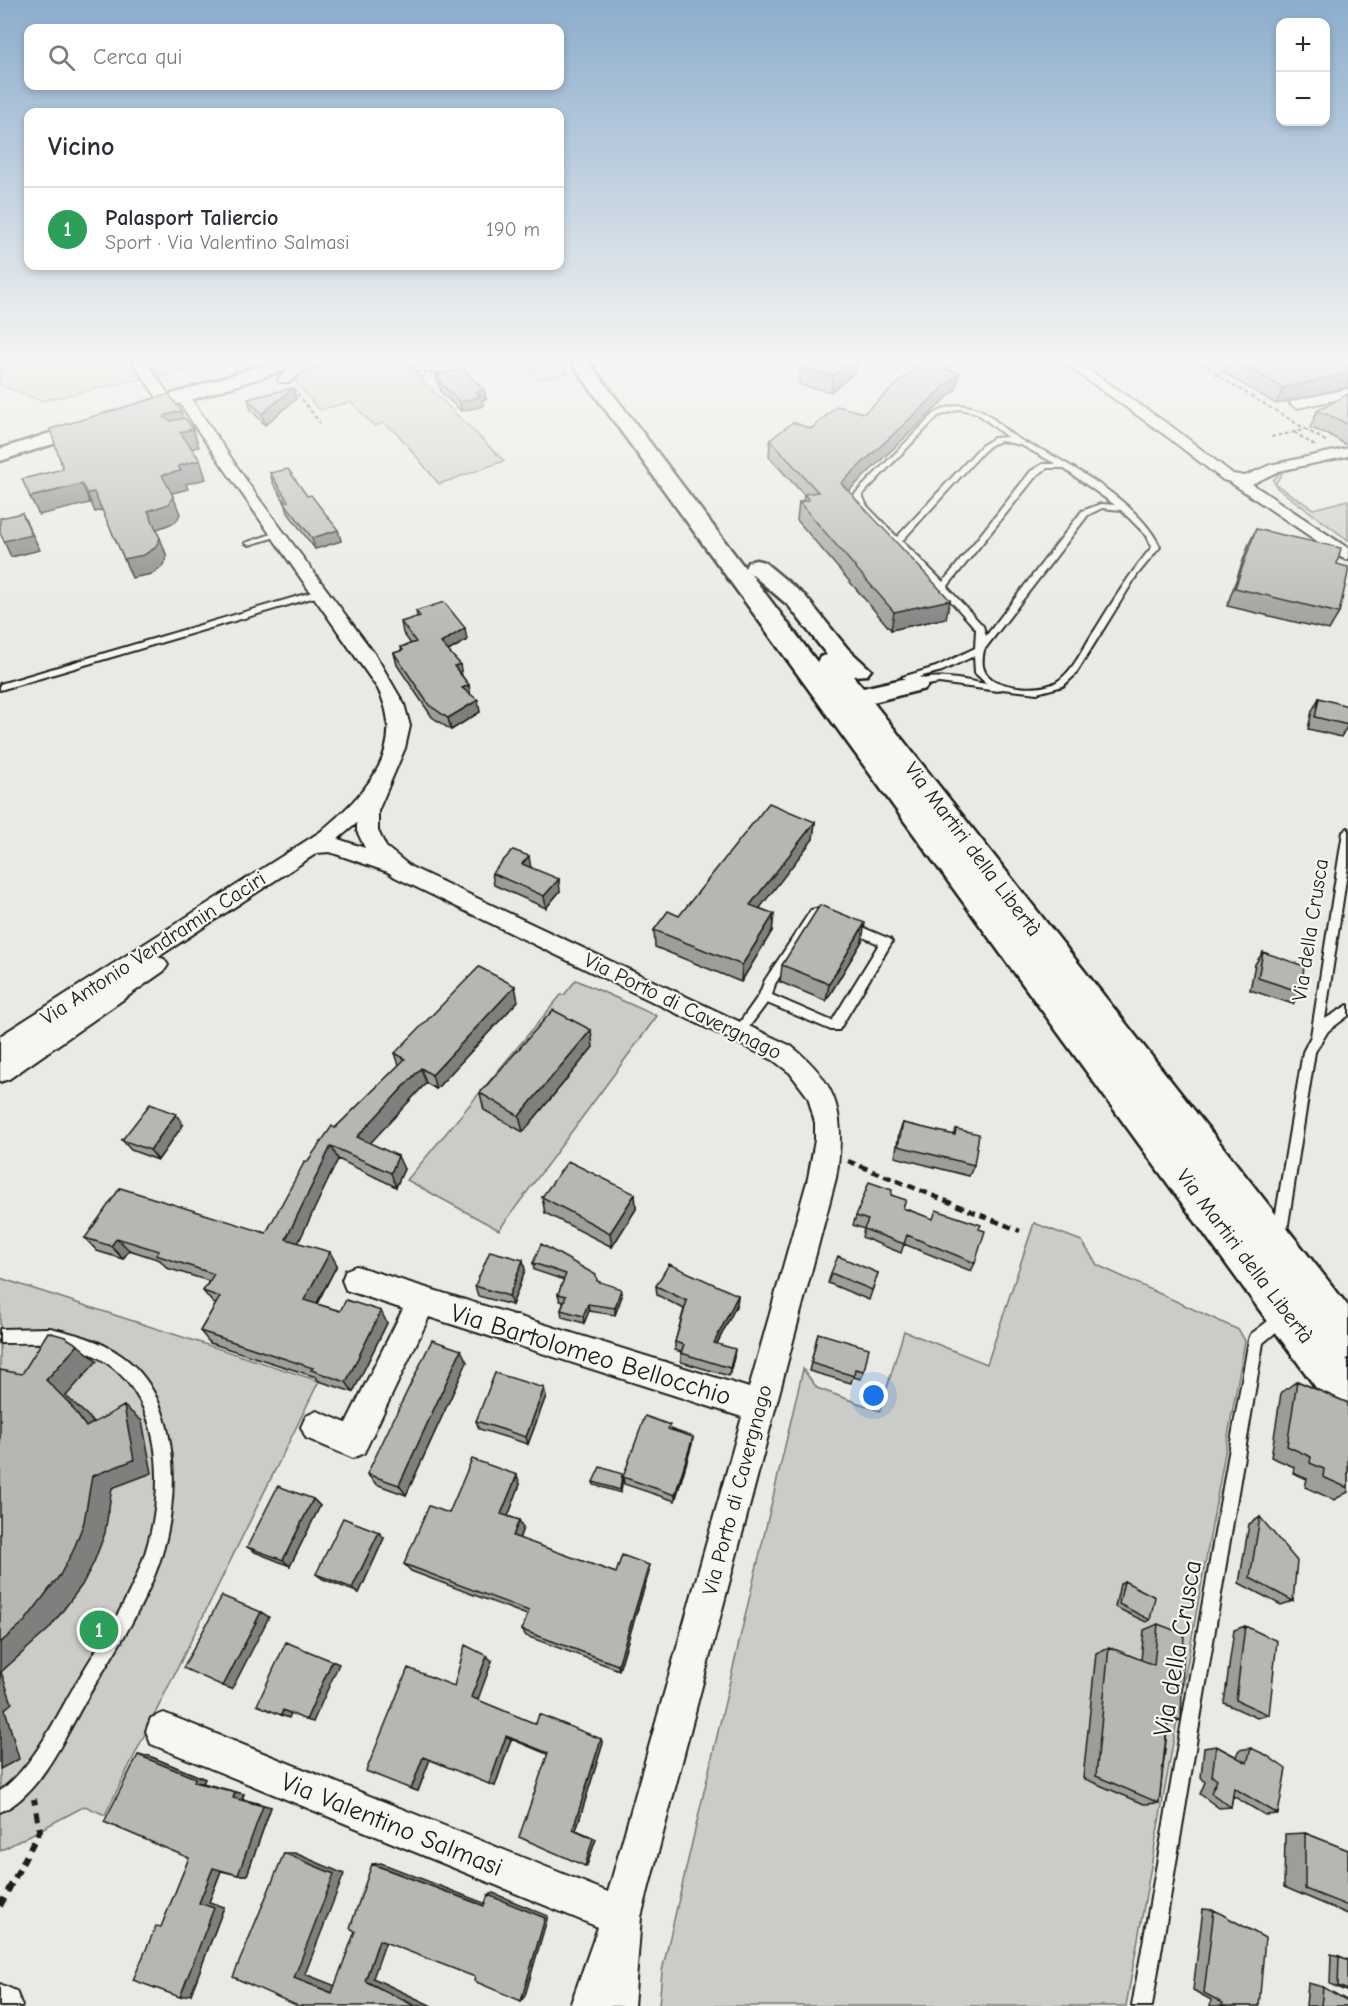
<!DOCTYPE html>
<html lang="it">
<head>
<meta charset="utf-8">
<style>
  body { margin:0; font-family:"Comic Neue",sans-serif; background:#f2f2f3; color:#2b2b33 }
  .controls { position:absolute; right:18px; top:18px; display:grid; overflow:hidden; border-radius:12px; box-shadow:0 3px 9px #0003 }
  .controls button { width:54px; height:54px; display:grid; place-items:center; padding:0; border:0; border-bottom:2px solid #e1e1e2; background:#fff; color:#2b2b33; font:30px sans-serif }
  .you { position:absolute; left:874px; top:1396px; width:21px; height:21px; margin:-15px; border:4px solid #fff; border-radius:50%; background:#1a73e8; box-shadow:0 0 0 9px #1a73e833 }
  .badge { display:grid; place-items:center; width:39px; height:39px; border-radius:50%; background:#0f766e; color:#fff; font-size:20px; font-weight:700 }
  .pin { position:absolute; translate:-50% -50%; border:3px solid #fff; box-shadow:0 2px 6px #0006 }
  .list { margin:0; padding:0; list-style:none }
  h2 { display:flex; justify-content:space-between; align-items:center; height:78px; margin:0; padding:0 24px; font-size:26px }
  h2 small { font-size:20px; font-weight:400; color:#7c7c81 }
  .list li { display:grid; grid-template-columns:39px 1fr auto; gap:18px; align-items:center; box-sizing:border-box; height:84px; padding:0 24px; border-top:2px solid #e1e1e2 }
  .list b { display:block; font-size:22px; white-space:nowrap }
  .list p { margin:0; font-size:20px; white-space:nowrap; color:#7c7c81 }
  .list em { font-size:20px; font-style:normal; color:#7c7c81 }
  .icon { flex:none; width:33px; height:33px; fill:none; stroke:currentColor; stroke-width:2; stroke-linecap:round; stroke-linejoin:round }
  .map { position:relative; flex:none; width:1348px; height:2006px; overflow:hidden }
  .search { position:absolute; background:#fff; box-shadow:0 3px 9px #0003; left:24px; top:24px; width:540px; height:66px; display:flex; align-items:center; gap:15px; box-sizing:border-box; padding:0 21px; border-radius:12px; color:#7c7c81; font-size:22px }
  .panel { position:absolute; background:#fff; box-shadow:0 3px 9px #0003; left:24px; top:108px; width:540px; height:162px; border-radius:12px }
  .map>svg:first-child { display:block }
</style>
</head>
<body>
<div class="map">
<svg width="1348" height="2006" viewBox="0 0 1348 2006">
  <rect width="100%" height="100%" fill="#e9e9e5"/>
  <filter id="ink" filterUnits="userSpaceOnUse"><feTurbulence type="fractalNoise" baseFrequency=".0167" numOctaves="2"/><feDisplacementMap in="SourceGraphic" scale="12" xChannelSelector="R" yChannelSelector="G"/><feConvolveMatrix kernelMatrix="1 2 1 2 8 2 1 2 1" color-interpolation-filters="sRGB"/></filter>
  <g filter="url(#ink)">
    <path fill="#cbcbc7" stroke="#747472" stroke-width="1.5" d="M0,361H131L142,379L41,401L0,385Z
      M143,361H273L237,373L228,361L161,377L158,373L152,374Z
      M329,361H402L504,461L439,484L398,434L383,423L374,426L351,402L319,410L292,377Z
      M513,361H560L568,373L540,379Z
      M1280,473L1282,474L1275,484L1313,509L1348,500V540L1277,488L1273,480L1277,476L1275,474Z
      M576,980L657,1016L499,1230L407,1180L561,995H564Z
      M1034,1223L1082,1241L1097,1265L1239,1330L1245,1341L1126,2006H659L662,1971L803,1369L817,1388L880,1411L904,1331L987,1364Z
      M0,1278L319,1381L105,1815L85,1806L0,1851Z"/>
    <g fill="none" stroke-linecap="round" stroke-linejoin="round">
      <defs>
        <path id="lane" d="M960,405C994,409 994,425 1019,439C1027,445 1039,448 1048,453C1085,474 1142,507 1160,547L1137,575L1075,675L1063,686L1037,693L1002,689L998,691L939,683L916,687L911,684C930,671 966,681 987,684L975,673L974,656L942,671L907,680L902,677L936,667L975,648L976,629L940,589L870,519L860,507L854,495L934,414L946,408ZM960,409L977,413L1007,437L994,438L981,446L897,537L867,506L862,495L938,416ZM1001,441L1021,445L1056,464H1043L1031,471L943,582L902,541L983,452L992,444ZM1047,468H1063L1115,505L1101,504L1082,511L986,636L983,626L947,587L1037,475ZM1102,508L1121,510L1147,536L1152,547C1130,573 1113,601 1095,630C1084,646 1074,670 1058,681C1042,692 1011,688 995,681C982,674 981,664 984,650L1088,515Z
          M275,533L282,535L249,545L245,543Z
          M319,590L322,591V595L0,690V684Z
          M1348,828V866L1325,1019L1348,1005V1016L1328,1031L1315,1052L1286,1237L1284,1242L1279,1243L1274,1242L1272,1237L1303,1052L1311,1036L1343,832Z
          M815,909L833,915L835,918L829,922L817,918L775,984L772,995L832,1021L879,944L844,929L842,926L844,923H852L890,939L892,942L839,1030H831L767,1003L743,1035H735L733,1032L735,1029L759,995L765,980L811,910Z
          M1284,1309L1289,1311L1291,1316L1289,1321L1263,1343L1152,2006H1132L1249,1339L1251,1334Z
          M50,1328C76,1334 100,1340 122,1356C183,1399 181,1503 158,1566C141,1613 112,1656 87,1698C66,1734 40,1796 0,1812V1791C36,1764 55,1718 78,1680C100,1643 126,1606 141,1565C168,1494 168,1385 85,1351C57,1340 29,1343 0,1343V1329Z"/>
        <path id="street" d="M132,361H145L174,402L172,405H162Z
          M308,361H326L299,374L290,382H280L278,379L289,368Z
          M1061,361H1076L1175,429L1233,474L1245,476L1270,465L1348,448V456L1279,471L1252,484L1348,548V560L1342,558L1230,482L1223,480L1165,435Z
          M1348,389V397L1297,408L1290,404L1292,401Z
          M183,393L188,394L254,492L376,656L404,704L410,726L405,748L378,811V831L386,847L411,867L791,1046C840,1084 846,1118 836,1178L641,1917L634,2006H570L598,1927L151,1744L146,1731L151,1718L164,1713L608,1892L742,1417L429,1317L364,1453L353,1458L306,1438L301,1427L306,1416L317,1411L346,1423L403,1309L346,1290L342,1280L346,1270L356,1266L749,1388L808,1178L815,1140V1123L808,1097L790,1073L773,1060L395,877L388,872L330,852L317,853L158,957L164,959L168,965L164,971L9,1079L0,1082V1036L320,832C364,795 409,750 378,689L192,422L176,397ZM357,823V831L365,848L338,839Z
          M0,1984L16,1991L22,2006H0Z"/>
        <path id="primary" d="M276,361H303L300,365L0,461V449Z
          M570,361H588L745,568L748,562L756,560L764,562L805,596L848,649L871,670L867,675L853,676L863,688L916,676L925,679L929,684L925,689L873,702L1348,1306V1359L1346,1358L1348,1361V1417L1333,1411ZM749,572L789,606L827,655L820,657L817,662Z"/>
      </defs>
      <use href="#lane" stroke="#1c1c1c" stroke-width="4"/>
      <use href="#street" stroke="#1c1c1c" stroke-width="4"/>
      <use href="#primary" stroke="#1c1c1c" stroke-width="5"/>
      <path stroke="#1c1c1c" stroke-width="2" stroke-dasharray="4 3" stroke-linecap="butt" d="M405,361L425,380
        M415,371L450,374
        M1229,371L1215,374L1327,442
        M1217,373L1202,364L1218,361
        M293,388L320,423
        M1294,432L1315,446
        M1271,437L1305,430"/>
      <path stroke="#1c1c1c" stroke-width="4.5" stroke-dasharray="8 5" stroke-linecap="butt" d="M848,1161L1020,1231"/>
      <path stroke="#1c1c1c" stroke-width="6" stroke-dasharray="9 7" stroke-linecap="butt" d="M0,1906L40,1830L34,1799"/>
      <use href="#lane" fill="#f6f6f2" fill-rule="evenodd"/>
      <use href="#street" fill="#f6f6f2" fill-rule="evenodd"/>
      <use href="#primary" fill="#f6f6f2" fill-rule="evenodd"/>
    </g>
    <path fill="#9d9d9a" stroke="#1c1c1c" stroke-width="1.5" d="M810,361H857L856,371L831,392L799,385L800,368Z
      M1228,361H1348V387L1276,404L1224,373Z
      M948,370L959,373L956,389L848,491L946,618L891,630L797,520L799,502L803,501L804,495L769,457L770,440L864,413Z
      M436,375L486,399L482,400L483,406L461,411L441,392L440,387L438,385Z
      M293,388L296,399L265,425L251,410L248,399Z
      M1348,394V446L1328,434L1310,428L1317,411Z
      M270,473L307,496L338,530L341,541L315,549L288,513L285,502L273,483Z
      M1256,529L1337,564L1339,613L1329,630L1227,606L1248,546Z
      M416,611L467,640L448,651L462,676L469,685L470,694L480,712L451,730L432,717L397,665L394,653L402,651L401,647L411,644L403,633L401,622L417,617Z
      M1319,698L1348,725L1341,737L1308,729L1312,711Z
      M815,822L813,839L759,908L774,914L772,931L741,982L655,947L654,930L679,916Z
      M531,867L560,891L546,908L494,885L492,873Z
      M862,941L826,1001L780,982L782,965Z
      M1263,952L1301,992L1293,1004L1250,990L1255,964Z
      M518,1001L436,1089L426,1083L370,1143L404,1169L396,1187L338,1159L298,1243L337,1265L317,1304L340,1311L387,1323L353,1392L319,1381L316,1377L210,1343L200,1331L216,1304L213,1303L203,1291L209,1281L167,1268L160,1260L129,1250L123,1259L97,1251L85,1238L266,1233L307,1162L335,1128L399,1065L395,1053Z
      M593,1047L523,1132L484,1110L480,1093Z
      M903,1123L953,1135L956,1129L974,1165L969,1176L895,1157L899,1133Z
      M183,1125L158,1160L131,1150L122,1140Z
      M635,1194L636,1209L612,1247L545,1213L542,1197Z
      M891,1195L903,1208L932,1219L979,1229L975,1263L971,1271L904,1244L901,1253L862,1237L864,1229L853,1225L856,1216Z
      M533,1263L597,1281L622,1296L615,1315L589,1311L584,1323L562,1317L561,1310L564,1302L560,1301L558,1294L564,1280L534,1270Z
      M525,1270L512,1305L478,1296L475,1286Z
      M831,1273H878L869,1300L828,1283Z
      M656,1286L738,1295L737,1304L717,1344L734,1357L729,1376L681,1362V1352L675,1350V1342L684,1309L657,1295Z
      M818,1333L864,1371L861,1379L853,1377L851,1383L809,1371Z
      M467,1362L406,1495L376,1484L367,1474Z
      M1297,1381L1348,1403V1492L1334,1500L1305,1487L1307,1479L1293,1473L1294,1467L1271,1457L1281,1393Z
      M546,1396L528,1444L479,1429L476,1421Z
      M670,1429L693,1437L692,1444L675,1501L624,1484L623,1477Z
      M623,1477L621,1493L594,1485L593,1482Z
      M520,1484L508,1516L519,1520L523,1528L519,1539L616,1573L649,1572L619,1670L526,1636L522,1630L527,1615L411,1571L404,1564L449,1513Z
      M313,1499L320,1506L290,1566L255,1552L247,1547Z
      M1260,1517L1293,1601L1281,1605L1239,1583L1249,1524Z
      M384,1538L359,1593L323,1579L316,1574Z
      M1124,1581L1150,1620L1146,1622L1115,1607L1120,1584Z
      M1158,1624L1181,1720L1168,1723L1159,1803L1144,1804L1083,1778L1096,1653L1109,1647L1141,1660L1144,1630Z
      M1245,1626L1269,1715L1257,1718L1224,1703L1234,1630Z
      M492,1661L477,1700L536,1724L603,1743L576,1830L596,1839L587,1865L547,1754L511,1739L495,1786L430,1759L418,1791L411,1789L454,1686Z
      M1216,1746L1237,1757L1239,1750L1251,1748L1278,1814L1265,1815L1233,1796L1231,1807L1219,1808L1200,1794L1205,1782L1201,1777L1204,1748Z
      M149,1756L205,1779L203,1783L244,1794L242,1799L271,1807L247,1875H238L221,1871L209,1902L224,1907L191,1994L162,1925L189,1858Z
      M1305,1833L1348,1850V1914L1284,1887L1285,1834Z
      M1203,1909L1214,1910L1259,2006H1210L1211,2000L1193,1990Z
      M1331,1954L1339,1956L1348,1960V1992L1330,1984Z
      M1308,1983L1323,1987L1348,2006H1306Z"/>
    <path fill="#7f7f7d" stroke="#1c1c1c" stroke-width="1.5" d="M850,361H857L856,371L831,392L833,376Z
      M959,373L956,389L839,500L841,483Z
      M1348,373V387L1276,404L1283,388Z
      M293,388L296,399L265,425L262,414Z
      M484,390L486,399L482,400L483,406L461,411L460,402L476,392Z
      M181,411L187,429L164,418L166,415Z
      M193,429L199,447L186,450L180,432Z
      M200,460L206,479L186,484L188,489L169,494L162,475L178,466Z
      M82,484L90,503L39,515L30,497Z
      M94,492L102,510L95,512L87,493Z
      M173,496L180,514L176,522L155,530L148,511Z
      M22,513L40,550L11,557L4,541Z
      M338,530L341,541L315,549L312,538Z
      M160,538L167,557L162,567L152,574L132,578L124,559Z
      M950,600L946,618L891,630L894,612Z
      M465,628L467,640L443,654L441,643Z
      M460,664L462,676L454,666Z
      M469,685L471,697L462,688Z
      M478,700L480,712L451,730L448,718Z
      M815,822L813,839L749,922L750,905Z
      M529,856L531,869L522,864Z
      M559,879L560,891L546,908L544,896Z
      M774,914L772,931L741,982L742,965Z
      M865,923L862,941L826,1001L829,984Z
      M515,986L518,1001L436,1089L432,1075Z
      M591,1030L593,1047L523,1132L519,1116Z
      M421,1068L426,1083L363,1151L357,1137Z
      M176,1114L183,1125L158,1160L150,1150Z
      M331,1146L338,1159L294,1252L286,1239Z
      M398,1156L404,1169L396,1187L391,1173Z
      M635,1194L636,1209L612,1247L610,1233Z
      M117,1238L129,1250L123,1259L111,1246Z
      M330,1252L337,1265L312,1312L304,1300Z
      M523,1260L525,1270L512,1305L509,1296Z
      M621,1289L622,1296L615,1315V1308Z
      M738,1295L737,1304L713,1351L714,1343Z
      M588,1304L589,1311L584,1323L583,1316Z
      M381,1311L387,1323L353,1392L346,1382Z
      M78,1345L97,1361L66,1396L89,1417L105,1441L86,1427L46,1380Z
      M735,1349L734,1357L729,1376L730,1368Z
      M461,1350L467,1362L406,1495L399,1485Z
      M544,1388L546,1396L528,1444L526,1437Z
      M124,1406L142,1421L152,1473L112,1488L105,1533L94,1562L82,1585L49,1629L1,1672L12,1703L5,1709L19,1759L0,1769V1643L92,1476Z
      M693,1437L692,1444L675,1501V1495Z
      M517,1475L520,1484L506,1522L501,1514Z
      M313,1499L320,1506L290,1566L283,1560Z
      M519,1520L523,1528L517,1544L513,1536Z
      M379,1532L384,1538L359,1593L352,1588Z
      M649,1565V1572L619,1670L618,1665Z
      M261,1612L269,1617L232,1689L223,1686Z
      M487,1656L492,1661L477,1702L471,1697Z
      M332,1661L339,1664L313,1722L306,1720Z
      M283,1710L291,1713L289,1718L281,1715Z
      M506,1736L511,1739L495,1786L489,1784Z
      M601,1739L603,1743L576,1830L596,1839L587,1865L585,1866L573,1829Z
      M138,1755L149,1756L205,1779L203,1783L194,1782Z
      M423,1757L430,1759L418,1791L411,1789Z
      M235,1792L244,1794L242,1799L271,1807L247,1875H238L233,1798Z
      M284,1853H295L344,1874L305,1974L341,1988L332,1993L294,1978Z
      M381,1863L489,1905L484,1906L372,1864Z
      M213,1868H222L209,1902L224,1907L191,1994L180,1997L199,1903Z
      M493,1893L548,1916L525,1996L521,2001L488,1895Z
      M387,1938L373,1978L432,2006H415L365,1981L379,1940Z"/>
    <path fill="#b6b6b3" stroke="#1c1c1c" stroke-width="1.5" d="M810,361H850L833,376L800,368Z
      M923,361H929L949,366L945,370L959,373L841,483L950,600L894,612L799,502L809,500L804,494L818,492L770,440L793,422L811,429L837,406L864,413Z
      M1237,361H1348V373L1283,388Z
      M463,369L484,390L476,392L481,396L460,402L439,382L442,381L436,375Z
      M293,388L262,414L248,399Z
      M169,394L181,411L166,415L164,418L171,421L185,418L193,429L180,432L200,460L178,466L181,471L162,475L173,496L169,504L148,511L160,538L155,548L144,555L124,559L94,492L87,493L82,484L30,497L22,479L63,469L50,429Z
      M1348,394V425L1336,418L1317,411Z
      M288,469L307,496L311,495L338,530L312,538L284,502L288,501L270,473Z
      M22,513L32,535L4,541L0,533V518Z
      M1256,529L1341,548L1337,564L1348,567V573L1339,613L1235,588Z
      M444,602L465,628L441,643L460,664L454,666L469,685L462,688L478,700L448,718L429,705L394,653L403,650L401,647L416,642L401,622L420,616L416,611Z
      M1319,698L1348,706V725L1315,717Z
      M769,803L815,822L750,905L774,914L742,965L654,930L668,911L679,916Z
      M513,850L529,856L522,864L559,879L544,896L492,873Z
      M820,905L865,923L829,984L782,965Z
      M1263,952L1304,966L1301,992L1258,978Z
      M479,967L515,986L432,1075L421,1068L357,1137L398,1156L391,1173L331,1146L286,1239L330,1252L304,1300L340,1311L346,1300L381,1311L346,1382L311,1370L313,1368L200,1331L220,1297L203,1291L214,1274L156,1255L159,1251L117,1238L111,1246L85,1238L120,1188L266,1233L305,1161L307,1162L332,1126L335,1128L405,1059L395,1053Z
      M553,1010L591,1030L519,1116L480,1093Z
      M150,1104L176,1114L150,1150L122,1140Z
      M903,1123L955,1135L956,1129L979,1134L974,1165L898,1146Z
      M568,1161L635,1194L610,1233L542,1197Z
      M869,1182L892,1190L891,1195L906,1200L903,1208L933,1219L936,1210L981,1225L979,1229L985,1231L975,1263L907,1235L904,1244L864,1229L868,1220L856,1216Z
      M541,1244L596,1275L597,1281L621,1289L615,1308L588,1304L583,1316L561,1310L566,1296L558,1294L566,1274L533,1263Z
      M490,1251L523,1260L509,1296L475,1286Z
      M838,1256L878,1273L872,1290L831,1273Z
      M669,1264L738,1295L714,1343L735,1349L730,1368L681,1353L684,1345L675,1342L687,1301L656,1286Z
      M48,1332L65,1337L78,1345L46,1380L69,1403L86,1427L124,1406L134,1460L92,1476L84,1522L73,1551L60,1575L25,1621L0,1643V1370L22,1374Z
      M818,1333L869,1348L864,1371L855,1369L854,1376L811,1363Z
      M432,1340L461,1350L399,1485L367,1474Z
      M495,1373L544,1388L526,1437L476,1421Z
      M1297,1381L1348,1403V1488L1323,1477L1324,1469L1310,1463L1311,1457L1287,1446Z
      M645,1416L670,1425L668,1429L693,1437L675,1495L623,1477Z
      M472,1459L517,1475L501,1514L519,1520L513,1536L616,1573L622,1555L649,1565L618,1665L522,1630L529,1611L404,1564L429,1506L449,1513Z
      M600,1467L622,1474L620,1490L593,1482Z
      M278,1486L313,1499L283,1560L247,1547Z
      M1260,1517L1297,1561L1293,1601L1250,1578Z
      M343,1518L379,1532L352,1588L316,1574Z
      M1124,1581L1155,1597L1150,1620L1119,1604Z
      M222,1596L261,1612L223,1686L183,1668Z
      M1158,1624L1184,1634L1181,1720L1168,1717L1159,1803L1096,1776L1109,1647L1154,1665Z
      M1245,1626L1277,1641L1269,1715L1236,1700Z
      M286,1642L332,1661L306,1720L283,1710L281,1715L257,1705Z
      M465,1645L487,1656L471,1697L536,1724L539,1714L601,1739L573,1829L593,1838L585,1866L519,1837L548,1753L506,1736L489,1784L423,1757L411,1789L366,1771L408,1668L454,1686Z
      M1216,1746L1247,1763L1251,1748L1266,1755L1286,1769L1278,1814L1234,1788L1231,1807L1211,1793L1217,1780L1212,1776Z
      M138,1755L195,1778L194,1782L235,1792L233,1798L263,1806L238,1875L213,1868L199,1903L214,1908L180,1997L133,1980L156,1926L161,1927L189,1858L104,1822Z
      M1305,1833L1348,1850V1906L1305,1889Z
      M284,1853L334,1874L294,1978L332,1993L355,1931L350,1928L372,1864L484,1906L488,1895L545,1918L521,2001L474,1981L475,1977L379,1940L365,1981L415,2006H298L233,1977Z
      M1214,1910L1265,1938L1259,2006H1222L1223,2003L1204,1993Z
      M1339,1956L1348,1960V1990L1338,1986Z
      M1323,1987L1348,2001V2006H1321Z"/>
  </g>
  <linearGradient id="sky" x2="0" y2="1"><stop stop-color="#8cadcc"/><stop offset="0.56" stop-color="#f5f5f3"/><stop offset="1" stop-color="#f5f5f3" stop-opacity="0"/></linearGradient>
  <rect width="1348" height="642" fill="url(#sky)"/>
  <g text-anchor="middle" stroke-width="4.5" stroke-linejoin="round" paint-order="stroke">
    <g font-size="21" fill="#1c1c1c" stroke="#f6f6f2">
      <text transform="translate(973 849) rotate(53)" y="7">Via Martiri della Libertà</text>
      <text transform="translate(1310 930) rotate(-81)" y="7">Via della Crusca</text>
      <text transform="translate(153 948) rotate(-33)" y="7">Via Antonio Vendramin Caciri</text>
      <text transform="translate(683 1006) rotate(26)" y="7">Via Porto di Cavergnago</text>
      <text transform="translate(1245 1256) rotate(53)" y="7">Via Martiri della Libertà</text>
      <text transform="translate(737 1490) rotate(-75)" y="7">Via Porto di Cavergnago</text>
    </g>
    <g font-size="26" fill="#1c1c1c" stroke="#f6f6f2">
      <text transform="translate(591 1354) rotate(17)" y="9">Via Bartolomeo Bellocchio</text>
      <text transform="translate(1177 1648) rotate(-80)" y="9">Via della Crusca</text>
      <text transform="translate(392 1824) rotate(22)" y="9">Via Valentino Salmasi</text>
    </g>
  </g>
</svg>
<div class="controls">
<button>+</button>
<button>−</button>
</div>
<div class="you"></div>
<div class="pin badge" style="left:99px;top:1630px;background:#2e9e5b">1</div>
<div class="search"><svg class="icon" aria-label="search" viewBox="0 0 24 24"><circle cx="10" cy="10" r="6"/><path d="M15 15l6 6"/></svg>Cerca qui</div>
<section class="panel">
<h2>Vicino<small></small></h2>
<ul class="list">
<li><span class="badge" style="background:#2e9e5b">1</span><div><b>Palasport Taliercio</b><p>Sport · Via Valentino Salmasi</p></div><em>190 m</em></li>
</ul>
</section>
</div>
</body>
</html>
